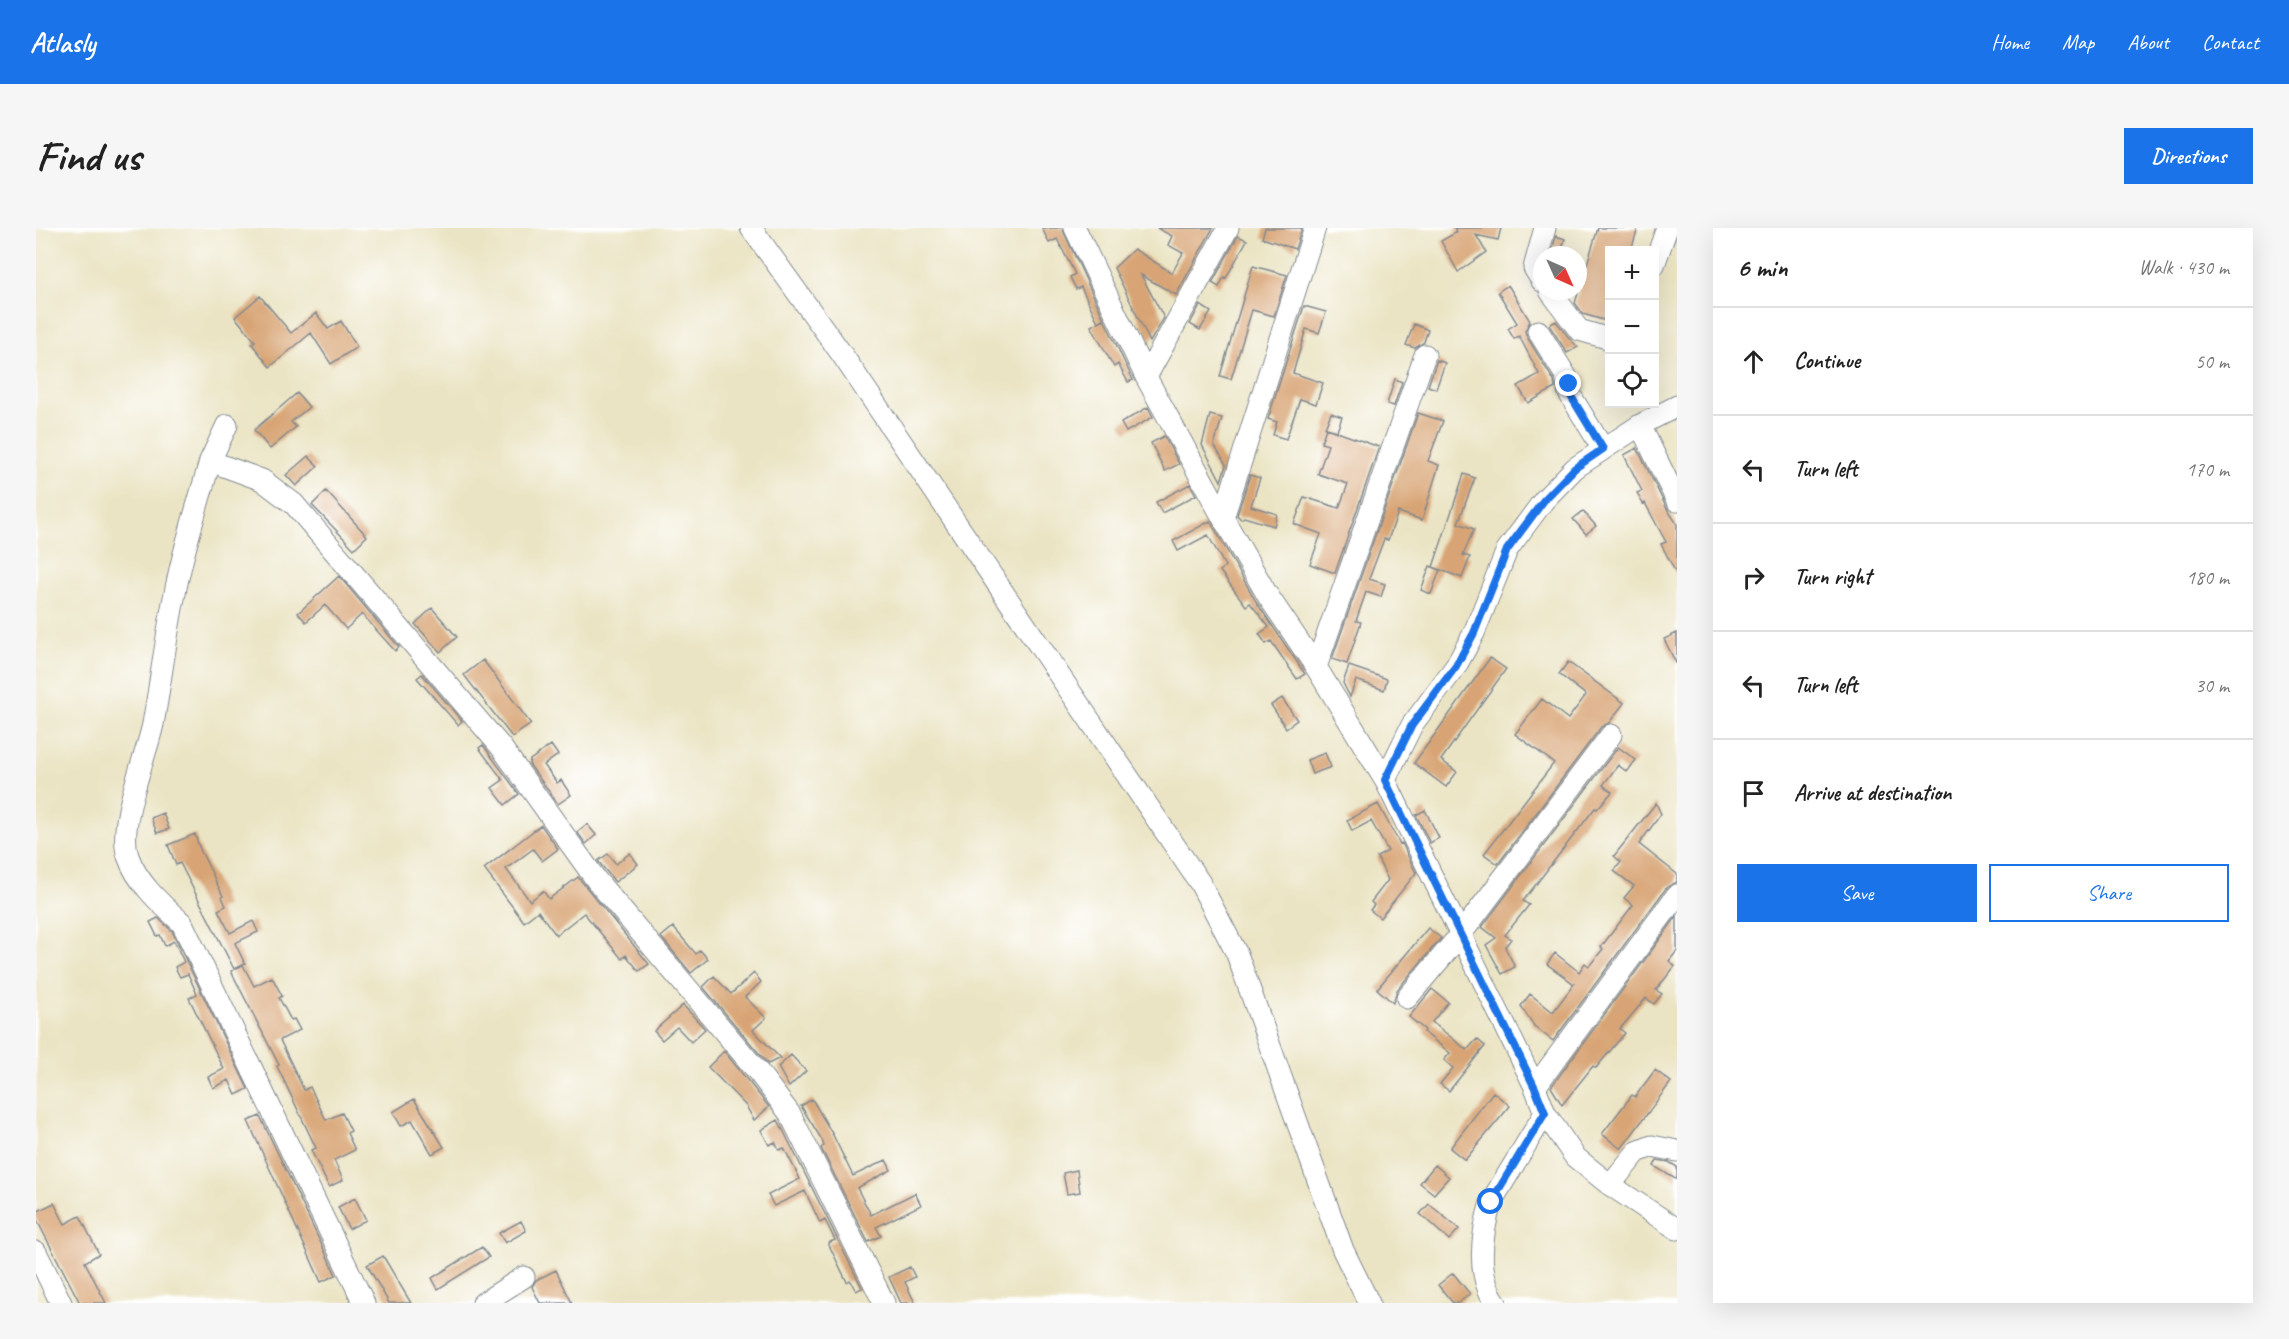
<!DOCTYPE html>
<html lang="en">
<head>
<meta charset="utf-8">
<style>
  body { margin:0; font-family:Caveat,sans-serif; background:#f6f6f6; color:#222 }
  .controls { position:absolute; right:18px; top:18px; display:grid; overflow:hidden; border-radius:0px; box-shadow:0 6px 24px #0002 }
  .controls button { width:54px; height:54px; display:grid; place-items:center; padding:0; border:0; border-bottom:2px solid #e0e0e0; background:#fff; color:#222; font:30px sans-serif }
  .compass { position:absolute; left:1497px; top:18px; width:54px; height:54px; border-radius:50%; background:#fff; box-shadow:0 6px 24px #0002; rotate:135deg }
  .stop { position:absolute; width:18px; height:18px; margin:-14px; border:4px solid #1a73e8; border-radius:50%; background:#fff }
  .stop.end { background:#1a73e8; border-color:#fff; box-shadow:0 2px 6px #0008 }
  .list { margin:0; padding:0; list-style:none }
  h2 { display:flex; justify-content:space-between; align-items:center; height:78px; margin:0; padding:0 24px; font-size:26px }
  h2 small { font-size:20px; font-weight:400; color:#767676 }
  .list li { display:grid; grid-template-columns:39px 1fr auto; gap:18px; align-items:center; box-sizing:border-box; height:108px; padding:0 24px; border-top:2px solid #e0e0e0 }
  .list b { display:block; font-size:22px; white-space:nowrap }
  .list em { font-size:20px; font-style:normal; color:#767676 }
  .actions { display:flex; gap:12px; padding:18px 24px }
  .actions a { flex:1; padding:14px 0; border:2px solid #1a73e8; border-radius:0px; text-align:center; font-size:21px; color:#1a73e8 }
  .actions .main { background:#1a73e8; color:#fff }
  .icon { flex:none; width:33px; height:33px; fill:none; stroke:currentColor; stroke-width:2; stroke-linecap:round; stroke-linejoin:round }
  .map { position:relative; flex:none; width:1641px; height:1075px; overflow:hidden; border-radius:0px }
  header { display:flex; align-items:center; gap:36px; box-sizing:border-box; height:84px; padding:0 30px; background:#1a73e8; color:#fff }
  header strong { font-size:28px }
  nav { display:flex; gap:33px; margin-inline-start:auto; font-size:21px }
  .intro { display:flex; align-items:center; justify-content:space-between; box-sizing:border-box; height:144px; padding:0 36px }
  h1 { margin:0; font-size:42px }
  .button { padding:15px 27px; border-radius:0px; background:#1a73e8; color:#fff; font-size:21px; font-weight:700 }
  main { display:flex; gap:36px; padding:0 36px }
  aside { flex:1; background:#fff; border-radius:0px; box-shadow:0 6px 24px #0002 }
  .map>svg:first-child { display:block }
</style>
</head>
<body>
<header>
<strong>Atlasly</strong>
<nav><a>Home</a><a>Map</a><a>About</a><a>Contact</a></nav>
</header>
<div class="intro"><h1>Find us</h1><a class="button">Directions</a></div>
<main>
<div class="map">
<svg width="1641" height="1075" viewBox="0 0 1641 1075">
  <rect width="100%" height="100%" fill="#fff"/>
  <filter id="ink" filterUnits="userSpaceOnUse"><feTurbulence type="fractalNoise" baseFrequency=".0167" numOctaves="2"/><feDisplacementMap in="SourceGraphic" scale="12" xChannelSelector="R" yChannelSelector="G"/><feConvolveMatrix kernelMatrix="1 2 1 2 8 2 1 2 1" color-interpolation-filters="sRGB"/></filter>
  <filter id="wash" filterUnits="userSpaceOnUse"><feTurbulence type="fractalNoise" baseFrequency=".008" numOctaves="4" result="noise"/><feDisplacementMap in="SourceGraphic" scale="24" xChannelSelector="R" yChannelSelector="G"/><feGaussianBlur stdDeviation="1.35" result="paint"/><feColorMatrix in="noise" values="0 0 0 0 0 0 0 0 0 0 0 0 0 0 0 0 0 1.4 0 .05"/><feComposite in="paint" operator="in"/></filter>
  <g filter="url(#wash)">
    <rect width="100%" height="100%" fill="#ebe4c4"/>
    <g id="blocks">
      <path fill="#d8a475" d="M1006,0H1026L1068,91L1062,94L1045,59L1040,61L1034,49L1039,46L1021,11L1013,15Z
        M1121,0H1177L1140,67L1105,47L1128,90L1114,114L1078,40L1098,21L1136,45L1147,25L1132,17L1136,8Z
        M1229,0H1266L1259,21L1226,10Z
        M1418,0H1465L1462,12L1440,7L1450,24L1422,44L1405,13L1421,4Z
        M1562,0H1602L1595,22H1574V94L1547,86L1539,75Z
        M1202,8L1211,12L1190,50L1188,49L1183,59L1176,55Z
        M1520,8L1529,11L1524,27H1515Z
        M1217,38L1251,47L1238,88L1216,82L1195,151L1184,148Z
        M1472,57L1494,93L1489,103L1491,109L1518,153L1519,160L1492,175L1482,158L1503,146L1483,108L1478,111L1472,101L1481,95L1462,64Z
        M224,68L255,105L280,85L292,101L305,93L321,119L295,136L275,105L234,139L216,116L219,113L199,89Z
        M1164,77L1175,84L1164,102L1154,96Z
        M1268,78L1290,84L1283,105L1270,101L1257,145L1287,155L1280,176L1264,171L1250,211L1237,207L1241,194L1232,191Z
        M1068,91L1097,152L1092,154L1082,136L1078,139L1055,98Z
        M1520,93L1533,110L1542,119L1531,125L1513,97Z
        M1378,96L1392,102L1388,114L1379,120L1370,117Z
        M1401,132L1409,135L1400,161L1392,158Z
        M1359,151L1366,154L1358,178L1351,176Z
        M261,165L273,179L255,194L260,199L234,221L218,202Z
        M1112,179L1117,189L1090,204L1085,195Z
        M1295,185L1306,189L1301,203L1289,200Z
        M1382,185L1407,193L1392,233L1403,237L1386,292L1362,284L1352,312L1348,311L1333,351L1349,356L1345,369L1330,364L1320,393L1325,394L1311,436L1296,431Z
        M1174,187L1186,190L1178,217L1190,237L1185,253L1166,217Z
        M1290,200L1343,219L1299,345L1274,336L1285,306L1258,296L1268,269L1303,280L1312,256L1282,246L1292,217L1285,215Z
        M1128,208L1143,236L1129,243L1115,215Z
        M1601,220L1630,279L1641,296V347L1625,316L1630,314L1609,275L1607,276L1601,265L1606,263L1588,227Z
        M272,228L282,238L260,258L250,247Z
        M1428,246L1439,250L1422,295L1438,301L1427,327L1434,329L1426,350L1397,339Z
        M1214,247L1224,250L1215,278L1241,286L1238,298L1208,289L1205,291L1201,287Z
        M1154,256L1160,267L1126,285L1120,274Z
        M290,263L331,308L318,321L276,277Z
        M1547,283L1560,298L1550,306L1537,291Z
        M1174,293L1221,375L1269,446L1261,451L1235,413L1230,416L1223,406L1233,399L1214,375L1210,378L1184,343L1189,338L1172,307L1142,323L1137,313Z
        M1394,338L1404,342L1395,366L1385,362Z
        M303,348L363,419L359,423L326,386L310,401L289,377L270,394L262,385Z
        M396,380L421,409L404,424L379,396Z
        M1641,405V437L1628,411Z
        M1454,430L1470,441L1405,532L1421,544L1410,559L1378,535Z
        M447,432L495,496L476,509L428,447Z
        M1532,434L1588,475L1573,495L1565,499L1462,636L1448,626L1518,535L1479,506L1506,471L1532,491L1550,467L1523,446Z
        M1313,438L1351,451L1348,462L1320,452L1314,469L1307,455Z
        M386,446L426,493L422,497L381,450Z
        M1246,470L1261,492L1250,500L1235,477Z
        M447,517L483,566L469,577L456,560L467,552L443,520Z
        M515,517L522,527L508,537L521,555L525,552L535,567L522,576L493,536L494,532Z
        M1582,519L1600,532L1591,544L1582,537L1567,557L1576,564L1561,581L1559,580L1487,673L1493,677L1469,707L1475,711L1469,719L1479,739L1466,746L1450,717L1460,710L1446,699Z
        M1289,525L1295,539L1276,546L1271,532Z
        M1620,575L1625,586L1603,616L1641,646V654L1631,659L1517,813L1498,798L1485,778L1494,766L1517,784L1538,756L1511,736L1519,725L1543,744L1549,735L1553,738L1567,721L1565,719L1597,677L1588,670L1598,658L1578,643L1585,634L1578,628Z
        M1342,576L1354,598L1364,616L1366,615L1380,645L1344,690L1334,682L1338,677L1335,674L1352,652L1341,629L1352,623L1335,593L1316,603L1311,592Z
        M1389,582L1403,610L1394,615L1380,587Z
        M127,585L133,601L121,605L115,590Z
        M551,596L560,607L550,616L541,604Z
        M505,597L522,621L506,633L497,621L470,641L494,673L507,663L513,671L542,649L613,736L603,743L590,727L586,731L548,685L520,707L502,683L488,694L448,641Z
        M159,606L163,619L187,668L186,669L190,678L182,682L194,705L217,693L222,704L199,715L209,736L198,741L144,635L140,637L132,617Z
        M594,625L602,636L579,654L562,633L572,626L580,636Z
        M1641,688V723L1633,733L1639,738L1620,762L1626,766L1618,776L1610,770L1584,801L1589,805L1560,840L1557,838L1526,877L1515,859Z
        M122,690L136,703L212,861L200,867L193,852L177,860L172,849L188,841L153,770L161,766L152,746L144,749L139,739L148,734L138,713L129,718L124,707L121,708L114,694Z
        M637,699L660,726L664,722L672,731L655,745L625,709Z
        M1392,700L1405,710L1361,762L1357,775L1341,761Z
        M207,737L218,758L236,749L246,768L243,770L255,792L258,791L264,802L244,812L268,862L274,859L290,892L306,885L315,903L311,905L319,922L298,932L307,952L293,959L275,922L280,920L241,838L243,837L195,743Z
        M718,745L725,754L709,769L730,790L717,802L744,830L732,836L667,759L678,748L695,766Z
        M1396,761L1412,774L1396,794L1431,822L1441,811L1449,818L1413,863L1404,856L1417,840L1408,832L1414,825L1388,804L1389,802L1373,789Z
        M647,777L669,801L655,814L641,799L626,812L618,803Z
        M688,823L733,879L718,892L710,878L672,839Z
        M755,827L770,843L753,859L742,839Z
        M1619,842L1635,854L1585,921L1566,906L1596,867L1599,869Z
        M1457,864L1474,878L1429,932L1414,920Z
        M378,871L408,919L396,926L376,892L365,898L357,884Z
        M776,871L797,907L817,948L850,932L855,942L821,960L835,987L879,965L885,977L840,999L845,1008L832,1014L785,920L788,918L786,912L765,878Z
        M224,888L300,1047L285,1054L212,893Z
        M742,892L826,1060L820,1063L814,1052L811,1054L792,1015L799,1012L789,992L784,995L769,963L738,978L732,967L764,951L748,920L743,922L739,914L733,917L725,902Z
        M1621,932L1633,934L1641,939V952L1618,938Z
        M1399,937L1413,949L1398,966L1384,955Z
        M1041,942L1044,964L1031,966L1027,945Z
        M319,970L330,992L313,1001L302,979Z
        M18,975L29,996L44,988L63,1026L49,1034L70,1075H44L8,1006L0,990V984Z
        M1393,976L1423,1001L1413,1012L1384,986Z
        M485,993L490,1003L469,1015L463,1005Z
        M446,1019L453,1029L402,1061L396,1050Z
        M347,1028L375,1075H353L331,1037Z
        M874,1039L879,1049L869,1054L879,1075H865L853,1049Z
        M520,1042L536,1075H504L496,1059L500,1052Z
        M1417,1045L1434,1066L1422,1075H1417L1402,1057Z"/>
    </g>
  </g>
  <g filter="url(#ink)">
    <use href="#blocks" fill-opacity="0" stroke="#838a91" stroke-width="1.5"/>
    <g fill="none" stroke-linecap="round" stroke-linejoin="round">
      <defs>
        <path id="minor" d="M715,0L805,125L1164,655L1201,726L1307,1022L1333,1075
          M1039,0L1110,149L1187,290L1232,368L1280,439L1349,552L1499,859L1509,885L1539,929L1574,957L1641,1001
          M1618,37L1631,0
          M1506,53L1498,40L1509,0
          M1514,63L1543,102L1574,111
          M1502,103L1530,148L1533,165L1567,221
          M1110,149L1192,0
          M1641,178L1604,197L1641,273
          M174,233L191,197
          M1187,290L1279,0
          M1280,439L1389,127
          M1349,552L1376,497L1420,438L1438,405L1471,322L1508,272L1539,240L1604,197
          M1371,770L1425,706L1575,507
          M1499,859L1641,667
          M1574,957L1601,924L1616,918L1641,923
          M0,1024L25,1075
          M328,1075L146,695C126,677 101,655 92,628C81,596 110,530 117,496C125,452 130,408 139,365C147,321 162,277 174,233L226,252L258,276L465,519L561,653L723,845L754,886L848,1075
          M447,1075L488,1049
          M1460,1075C1439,1046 1446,1005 1455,974L1509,885"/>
      </defs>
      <use href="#minor" stroke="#838a91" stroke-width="23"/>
      <use href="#minor" stroke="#fff" stroke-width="21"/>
    </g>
  </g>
  <g fill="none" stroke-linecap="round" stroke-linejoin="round" filter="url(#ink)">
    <path stroke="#1a73e8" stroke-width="8" d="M1455,974L1509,885L1499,860L1349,552L1376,497L1420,438L1438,405L1471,322L1508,272L1539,240L1567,221L1533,165V156"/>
  </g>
</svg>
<div class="controls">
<button>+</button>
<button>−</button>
<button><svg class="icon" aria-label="locate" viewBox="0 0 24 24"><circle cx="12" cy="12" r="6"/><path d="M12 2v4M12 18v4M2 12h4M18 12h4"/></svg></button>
</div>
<svg class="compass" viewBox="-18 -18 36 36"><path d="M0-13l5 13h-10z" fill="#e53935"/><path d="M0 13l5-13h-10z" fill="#767676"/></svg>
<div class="stop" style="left:1455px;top:974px"></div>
<div class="stop end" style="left:1533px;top:156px"></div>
</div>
<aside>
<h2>6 min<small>Walk · 430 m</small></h2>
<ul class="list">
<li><svg class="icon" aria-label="ahead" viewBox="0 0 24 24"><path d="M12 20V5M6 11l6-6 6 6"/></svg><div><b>Continue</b></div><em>50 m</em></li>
<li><svg class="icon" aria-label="left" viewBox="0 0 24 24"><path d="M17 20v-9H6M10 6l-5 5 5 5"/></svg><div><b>Turn left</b></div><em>170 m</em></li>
<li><svg class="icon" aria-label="right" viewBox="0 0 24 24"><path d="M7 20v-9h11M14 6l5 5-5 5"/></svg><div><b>Turn right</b></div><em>180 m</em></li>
<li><svg class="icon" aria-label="left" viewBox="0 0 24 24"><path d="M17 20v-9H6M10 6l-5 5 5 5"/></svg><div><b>Turn left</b></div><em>30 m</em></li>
<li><svg class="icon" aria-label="arrive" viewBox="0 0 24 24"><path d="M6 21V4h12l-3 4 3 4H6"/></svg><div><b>Arrive at destination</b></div></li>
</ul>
<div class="actions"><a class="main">Save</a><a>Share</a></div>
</aside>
</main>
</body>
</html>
